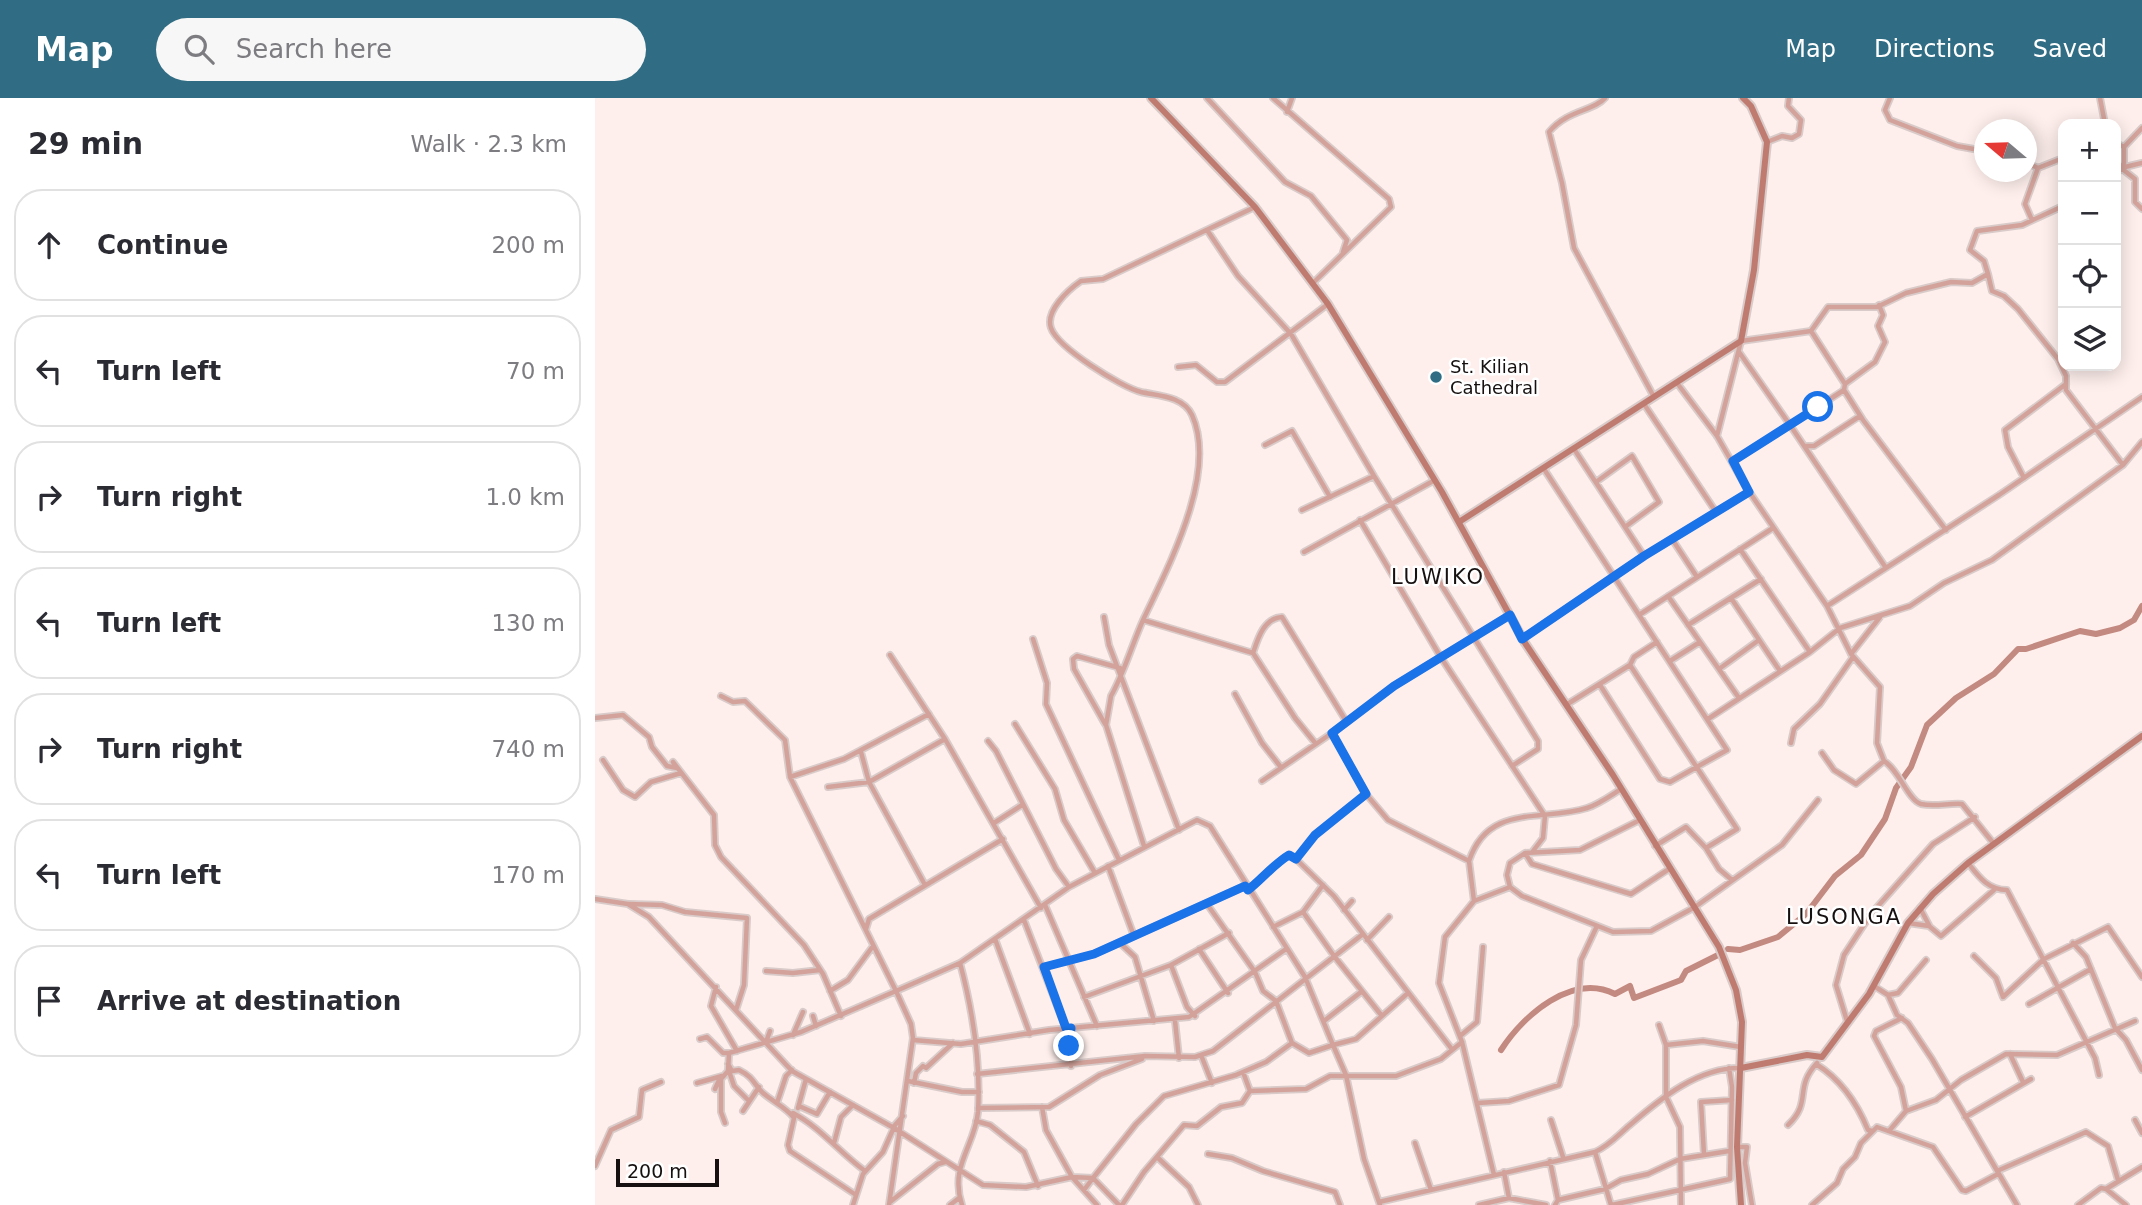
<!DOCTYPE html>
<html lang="en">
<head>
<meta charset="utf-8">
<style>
  body { margin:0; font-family:"DejaVu Sans",sans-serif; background:#f7f7f7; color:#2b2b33 }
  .controls { position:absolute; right:21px; top:21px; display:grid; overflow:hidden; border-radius:14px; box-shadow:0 4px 18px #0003 }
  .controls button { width:63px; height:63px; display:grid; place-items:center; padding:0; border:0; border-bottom:2px solid #e1e1e2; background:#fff; color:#2b2b33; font:35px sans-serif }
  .compass { position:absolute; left:1379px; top:21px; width:63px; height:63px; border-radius:50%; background:#fff; box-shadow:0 4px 18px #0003; rotate:289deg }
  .scale { position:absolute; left:21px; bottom:18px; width:103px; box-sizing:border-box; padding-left:7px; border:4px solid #161110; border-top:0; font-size:19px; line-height:24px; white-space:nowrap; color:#161110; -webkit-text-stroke:5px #fff; paint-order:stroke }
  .stop { position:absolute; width:21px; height:21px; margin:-16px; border:5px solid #1a73e8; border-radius:50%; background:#fff }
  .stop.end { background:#1a73e8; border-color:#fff; box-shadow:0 2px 7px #0008 }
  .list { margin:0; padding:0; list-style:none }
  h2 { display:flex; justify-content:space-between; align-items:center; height:91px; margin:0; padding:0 28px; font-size:30px }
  h2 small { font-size:23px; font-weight:400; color:#7c7c81 }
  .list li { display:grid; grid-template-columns:46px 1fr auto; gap:21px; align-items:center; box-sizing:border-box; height:112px; margin:0 14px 14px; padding:0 14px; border:2px solid #e1e1e2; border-radius:28px }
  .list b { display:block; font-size:26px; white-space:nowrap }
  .list em { font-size:23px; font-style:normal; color:#7c7c81 }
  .icon { flex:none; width:38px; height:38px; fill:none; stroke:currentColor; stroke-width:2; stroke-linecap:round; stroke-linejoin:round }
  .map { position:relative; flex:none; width:1547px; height:1107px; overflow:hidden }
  header { display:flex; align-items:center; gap:42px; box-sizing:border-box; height:98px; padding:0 35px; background:#306d84; color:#fff }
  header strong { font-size:33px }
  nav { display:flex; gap:38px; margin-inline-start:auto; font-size:24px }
  .search { width:490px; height:63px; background:#f7f7f7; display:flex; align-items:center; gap:18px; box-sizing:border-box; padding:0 24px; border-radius:38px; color:#7c7c81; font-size:26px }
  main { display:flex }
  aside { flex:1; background:#fff }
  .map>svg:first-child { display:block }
</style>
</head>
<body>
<header>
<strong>Map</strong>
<div class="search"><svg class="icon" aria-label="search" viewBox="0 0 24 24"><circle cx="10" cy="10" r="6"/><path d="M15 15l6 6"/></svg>Search here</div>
<nav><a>Map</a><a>Directions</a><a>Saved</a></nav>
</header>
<main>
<aside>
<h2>29 min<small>Walk · 2.3 km</small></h2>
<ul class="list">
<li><svg class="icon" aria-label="ahead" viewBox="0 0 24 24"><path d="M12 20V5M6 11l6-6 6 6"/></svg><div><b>Continue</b></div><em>200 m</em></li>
<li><svg class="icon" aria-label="left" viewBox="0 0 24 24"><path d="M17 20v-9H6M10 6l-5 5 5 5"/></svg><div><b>Turn left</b></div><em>70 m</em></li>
<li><svg class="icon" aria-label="right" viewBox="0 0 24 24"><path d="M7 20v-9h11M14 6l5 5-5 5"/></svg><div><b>Turn right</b></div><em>1.0 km</em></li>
<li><svg class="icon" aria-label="left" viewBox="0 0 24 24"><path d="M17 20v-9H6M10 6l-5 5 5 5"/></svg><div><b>Turn left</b></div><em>130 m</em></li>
<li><svg class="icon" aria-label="right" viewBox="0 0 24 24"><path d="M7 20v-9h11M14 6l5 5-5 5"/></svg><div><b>Turn right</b></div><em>740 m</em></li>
<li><svg class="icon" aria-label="left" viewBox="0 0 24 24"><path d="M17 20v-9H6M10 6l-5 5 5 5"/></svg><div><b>Turn left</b></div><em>170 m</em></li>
<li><svg class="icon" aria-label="arrive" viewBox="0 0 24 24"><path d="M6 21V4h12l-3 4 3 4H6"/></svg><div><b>Arrive at destination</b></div></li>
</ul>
</aside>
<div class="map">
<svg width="1547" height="1107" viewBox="0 0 1547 1107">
  <rect width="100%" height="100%" fill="#feefec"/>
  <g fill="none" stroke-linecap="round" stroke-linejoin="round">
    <path stroke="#c28a81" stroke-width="6" d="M1133,851L1145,852L1183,839L1211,816L1240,778L1266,757L1290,721L1301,690L1316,669L1332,627L1361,600L1399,576L1423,551H1431L1485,533L1501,536L1525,530L1539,522L1547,508
      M906,952C928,918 977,874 1020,896L1035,888L1039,900L1086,882L1091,873L1123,857"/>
    <defs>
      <path id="street" d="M612,0L690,84L716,98L752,142L748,154
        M678,0L794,101L796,109L718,185
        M1010,0C999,13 972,12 954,34L967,85L979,150L1059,299
        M1295,0L1290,12L1295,22L1362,48L1390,53
        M1505,0L1510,26
        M692,14L697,0
        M1172,44L1187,38L1197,40L1204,36L1206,22L1193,8L1194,0
        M1521,45L1529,49V65L1521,77
        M1529,49L1547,30
        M1432,65L1443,70L1430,106L1437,122
        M1521,66L1540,81V104L1547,111
        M1530,69L1547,65
        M1443,70L1468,60
        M612,132L643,178L696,236L779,378L943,643V651L917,668
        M1393,176L1397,193L1409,198L1423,211L1463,261L1471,278V292L1528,367
        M1144,254L1195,327L1249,292L1250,286L1216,233
        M583,269L601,267L622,284H630L733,206
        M1082,285L1122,338L1151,389L1232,508L1256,556L1285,589L1282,645L1289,663
        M1250,286L1280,264L1290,244L1283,228L1288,217L1284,207
        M1249,292L1268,322L1351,432
        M1049,306L1121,414
        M1122,338L1146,243L1216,233L1233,209H1282L1311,195L1356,184L1377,185L1393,176L1389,163L1375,152L1382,133L1427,127L1468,108
        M670,347L697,333L735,399
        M1210,348H1219L1265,318
        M979,351L1049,458
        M1138,363L1195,327L1291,470
        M949,371L1132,652L1075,684L1065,681L1005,587
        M1429,380L1413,349L1410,332L1471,286
        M1001,384L1037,358L1064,404L1030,429
        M707,412L779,378
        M765,422L845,558L950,718L948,740L938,753
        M1077,441L1102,479
        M1145,451L1215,554
        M709,454L840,382
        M1073,498L1144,600
        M1136,500L1185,573
        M1232,508L1404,397L1547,299
        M1044,517L1178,430
        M509,519L514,547L584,732
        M548,522L658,555L700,620L721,646
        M1093,527L1166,481
        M438,541L452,585L451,606L524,762
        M927,541L1049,458L1154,394
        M658,555C663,540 669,520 687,519L751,623
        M1256,556L1285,519
        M295,557L350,641L446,810
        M1075,563L1105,544
        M1035,567L1142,731L1111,750L1124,771L1137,782
        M1124,571L1164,542
        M640,596L667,645L685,668
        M126,598L138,604L150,603L190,642L195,679L301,893L365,865L474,789L602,722L615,728L710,879L738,947L761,941L813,895
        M971,607L1035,567L1039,559L1062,544
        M0,620L28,617L54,639L57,649L72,668L82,670
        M1113,621L1215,554L1245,530L1315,508L1349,485L1397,462L1528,367L1547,344
        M420,626L460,691L469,722L500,775
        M510,626L479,571L478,561L482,558L525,570
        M737,635L771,696L793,722L874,763L879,803
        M393,643L401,653L461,771L474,789
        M1196,645L1199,631L1225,606L1258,559
        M266,654L274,684L330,787
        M1227,655L1239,672L1261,686L1289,663C1304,672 1313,702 1326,706C1339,709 1354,705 1367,706L1399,746
        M8,662L28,692L40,699L56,684L86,675
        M78,664L119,717L120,747L126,759L209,847L228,876L246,918
        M195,679L249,661L334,616
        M667,683L737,635L799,588L915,517
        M233,689L274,684L350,641
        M1045,722L985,752L930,755L915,765L912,777L915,789L927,798L1018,834L1056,833L1100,809L1187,747L1223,702
        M399,725L427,707
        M549,748L511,627L516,598C530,573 537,546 549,520C574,467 623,375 597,317C588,298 564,298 546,294C526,289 463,250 456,230C450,213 473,192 486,183L508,181L660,109
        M1060,748L1091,729L1111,750
        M930,755L937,766L1036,796L1074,771
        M701,761L720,737L771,696
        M874,763C893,705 947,724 992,710C1004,706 1015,698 1026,691
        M1373,765C1384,779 1393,792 1412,792L1500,960L1504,977
        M513,768L539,838
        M653,792C667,781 679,766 694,757L701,761L739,798L856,950
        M0,801L33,806L54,819L197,973L299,1030L388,1087L431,1089L477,1079L502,1107
        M34,806L67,807L90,814L152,820L149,887L141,912
        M612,806L660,874L668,893L681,903L697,945
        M450,807L502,928
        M1325,810L1334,827
        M749,812L757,803
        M708,814L728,787
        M429,822L471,931
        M1313,825L1334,828L1346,838L1399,792
        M678,829L708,814L739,858L787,918
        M271,831L274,821L408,741
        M400,841L435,936
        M772,842L794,819
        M525,845L540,859L559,923
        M1478,845L1491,859L1520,930L1531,942L1547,972
        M604,851L633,895
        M1379,858L1401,880L1408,899L1449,861L1513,829L1547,879
        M365,865C378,914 386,963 383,1014C380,1048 354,1068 367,1107
        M576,867L634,835
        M449,869L499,856L650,788
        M171,873L198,875L225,872
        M1279,888L1293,897L1303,895L1331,862
        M121,889L116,908L142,953
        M235,893L253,882L278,848
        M1293,897L1302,917L1313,925L1337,961L1422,1107
        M489,899L576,867L592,909L600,918
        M1434,906L1496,871
        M218,918L221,928
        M1307,920L1281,933L1279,938L1306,989L1311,1013
        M580,923L584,960
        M729,923L766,894
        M1252,923L1241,887L1249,857L1276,816L1338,746L1380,719
        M1064,927L1071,947V999L1085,1029L1086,1107
        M476,930V968
        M198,937L208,914
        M865,938L882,924L888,849
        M105,941L112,939L128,955H134L206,934L301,893L316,926L318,940L294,1107
        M318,942L366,946L454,932L594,919L691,851
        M171,944L175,933
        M1071,947L1108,943L1146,949
        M1415,956L1428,984
        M606,957L617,985
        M133,966L137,973L144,972C160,980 158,986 168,995C178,1004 191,1009 199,1020L193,1047L195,1053L261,1097
        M1221,966C1245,981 1262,1005 1273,1032L1277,1033
        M134,973L139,988L154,1003
        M648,974L655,993
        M382,976L550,958L600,959L618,953L768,836
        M313,983L367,994H384
        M102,985L127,978
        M319,985L321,975L328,968L331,970L358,945
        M120,991L125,980
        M182,1005L191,978L197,972
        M883,1005L914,1003L964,987L981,927L986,862L1002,828
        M204,1008L222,1016L235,994
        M447,1009L451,1032L477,1079L498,1080L541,1026L569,998L641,977L671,964L697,945L714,955L738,947L751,977L769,1061L785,1107
        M203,1010L211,981
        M383,1010L454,1009L505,977L547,961
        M148,1013L164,989
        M198,1015C226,1030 244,1054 270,1073
        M1370,1019L1436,981
        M956,1022L968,1059
        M1540,1022L1547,1035
        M381,1023L395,1027L429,1054L443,1088
        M130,1025L126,1014V981L133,973L134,956
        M1193,1027C1218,1003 1198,991 1222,965
        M1294,1033L1311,1013L1341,1002L1366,982L1411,956L1462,957L1540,923
        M239,1045L246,1019L258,1007
        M820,1045L836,1092
        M1142,1049H1152L1150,1065L1157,1107
        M1000,1054L1016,1107
        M613,1056L637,1060L668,1073L740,1094L745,1107
        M1109,1057L1106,1004L1137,1002
        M562,1059L594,1089L603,1107
        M955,1063L963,1102L960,1107
        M0,1068L16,1032L44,1019L47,992L66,984
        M1402,1073L1491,1034L1513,1048L1523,1082
        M909,1074L914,1100
        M899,1077L867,944L844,885L850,839L879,803L915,789
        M1511,1091L1531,1107
        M489,1092L498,1080L524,1107
        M963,1102L1010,1091L1026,1082L1053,1076L1085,1061L1134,1053
        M295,1104L343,1066L350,1064
        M784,1104L1000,1054C1015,1047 1023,1037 1035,1027C1066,1000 1104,969 1146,970
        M258,1107L268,1076L288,1054L300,1027L308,1018
        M355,1107L364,1100
        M527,1107L549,1074L589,1027L602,1028L626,1009L647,1005L655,993L711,991L735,978H801L846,961L867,944
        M884,1107L914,1100L951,1107
        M1017,1107L1135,1081L1137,989L1134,970
        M1217,1107L1242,1085L1248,1071L1260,1059L1266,1045L1282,1029L1338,1049L1367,1092L1371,1093L1403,1076
        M1483,1107L1506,1090L1511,1091L1547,1069"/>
      <path id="secondary" d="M556,0L660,109L733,206L847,394L930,545L1018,677L1124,849L1141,892L1147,924L1142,1049L1146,1107
        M864,424L1146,243L1159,172L1172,44L1156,8L1148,0
        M1146,970L1212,957L1227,959L1274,896L1313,825L1338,796L1373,765L1547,638"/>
    </defs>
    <use href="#street" stroke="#d9cbc9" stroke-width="8"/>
    <use href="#secondary" stroke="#d9cbc9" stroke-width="10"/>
    <use href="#street" stroke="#d3a39b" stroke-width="4.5"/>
    <use href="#secondary" stroke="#c07b70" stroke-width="6"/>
  </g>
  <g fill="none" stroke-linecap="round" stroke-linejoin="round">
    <path stroke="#1a73e8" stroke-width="9" d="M474,948L476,930H471L449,869L499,856L650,788L653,792C667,781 679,766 694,757L701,761L720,737L771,696L737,635L799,588L915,517L927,541L1049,458L1154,394L1138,363L1223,309"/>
  </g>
  <circle fill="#306d84" stroke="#fff" stroke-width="2.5" cx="841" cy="279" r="7"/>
  <g text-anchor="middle" stroke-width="5" stroke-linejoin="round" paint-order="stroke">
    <g font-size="18" fill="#161110" stroke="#fff" text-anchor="start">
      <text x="855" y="275">St. Kilian<tspan x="855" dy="21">Cathedral</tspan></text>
    </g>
    <g font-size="21" letter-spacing="2" fill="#161110" stroke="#fff">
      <text x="843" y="486">LUWIKO</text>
      <text x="1249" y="826">LUSONGA</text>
    </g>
  </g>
</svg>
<div class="controls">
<button>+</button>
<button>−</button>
<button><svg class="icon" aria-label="locate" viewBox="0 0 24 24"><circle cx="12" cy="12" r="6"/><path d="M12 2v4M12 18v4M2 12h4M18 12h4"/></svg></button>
<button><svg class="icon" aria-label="layers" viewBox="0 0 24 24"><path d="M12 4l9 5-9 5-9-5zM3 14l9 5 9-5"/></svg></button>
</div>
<svg class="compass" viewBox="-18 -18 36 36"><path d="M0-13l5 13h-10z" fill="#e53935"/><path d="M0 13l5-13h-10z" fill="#7c7c81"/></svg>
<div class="scale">200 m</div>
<div class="stop" style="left:1223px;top:309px"></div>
<div class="stop end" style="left:474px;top:948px"></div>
</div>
</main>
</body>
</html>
